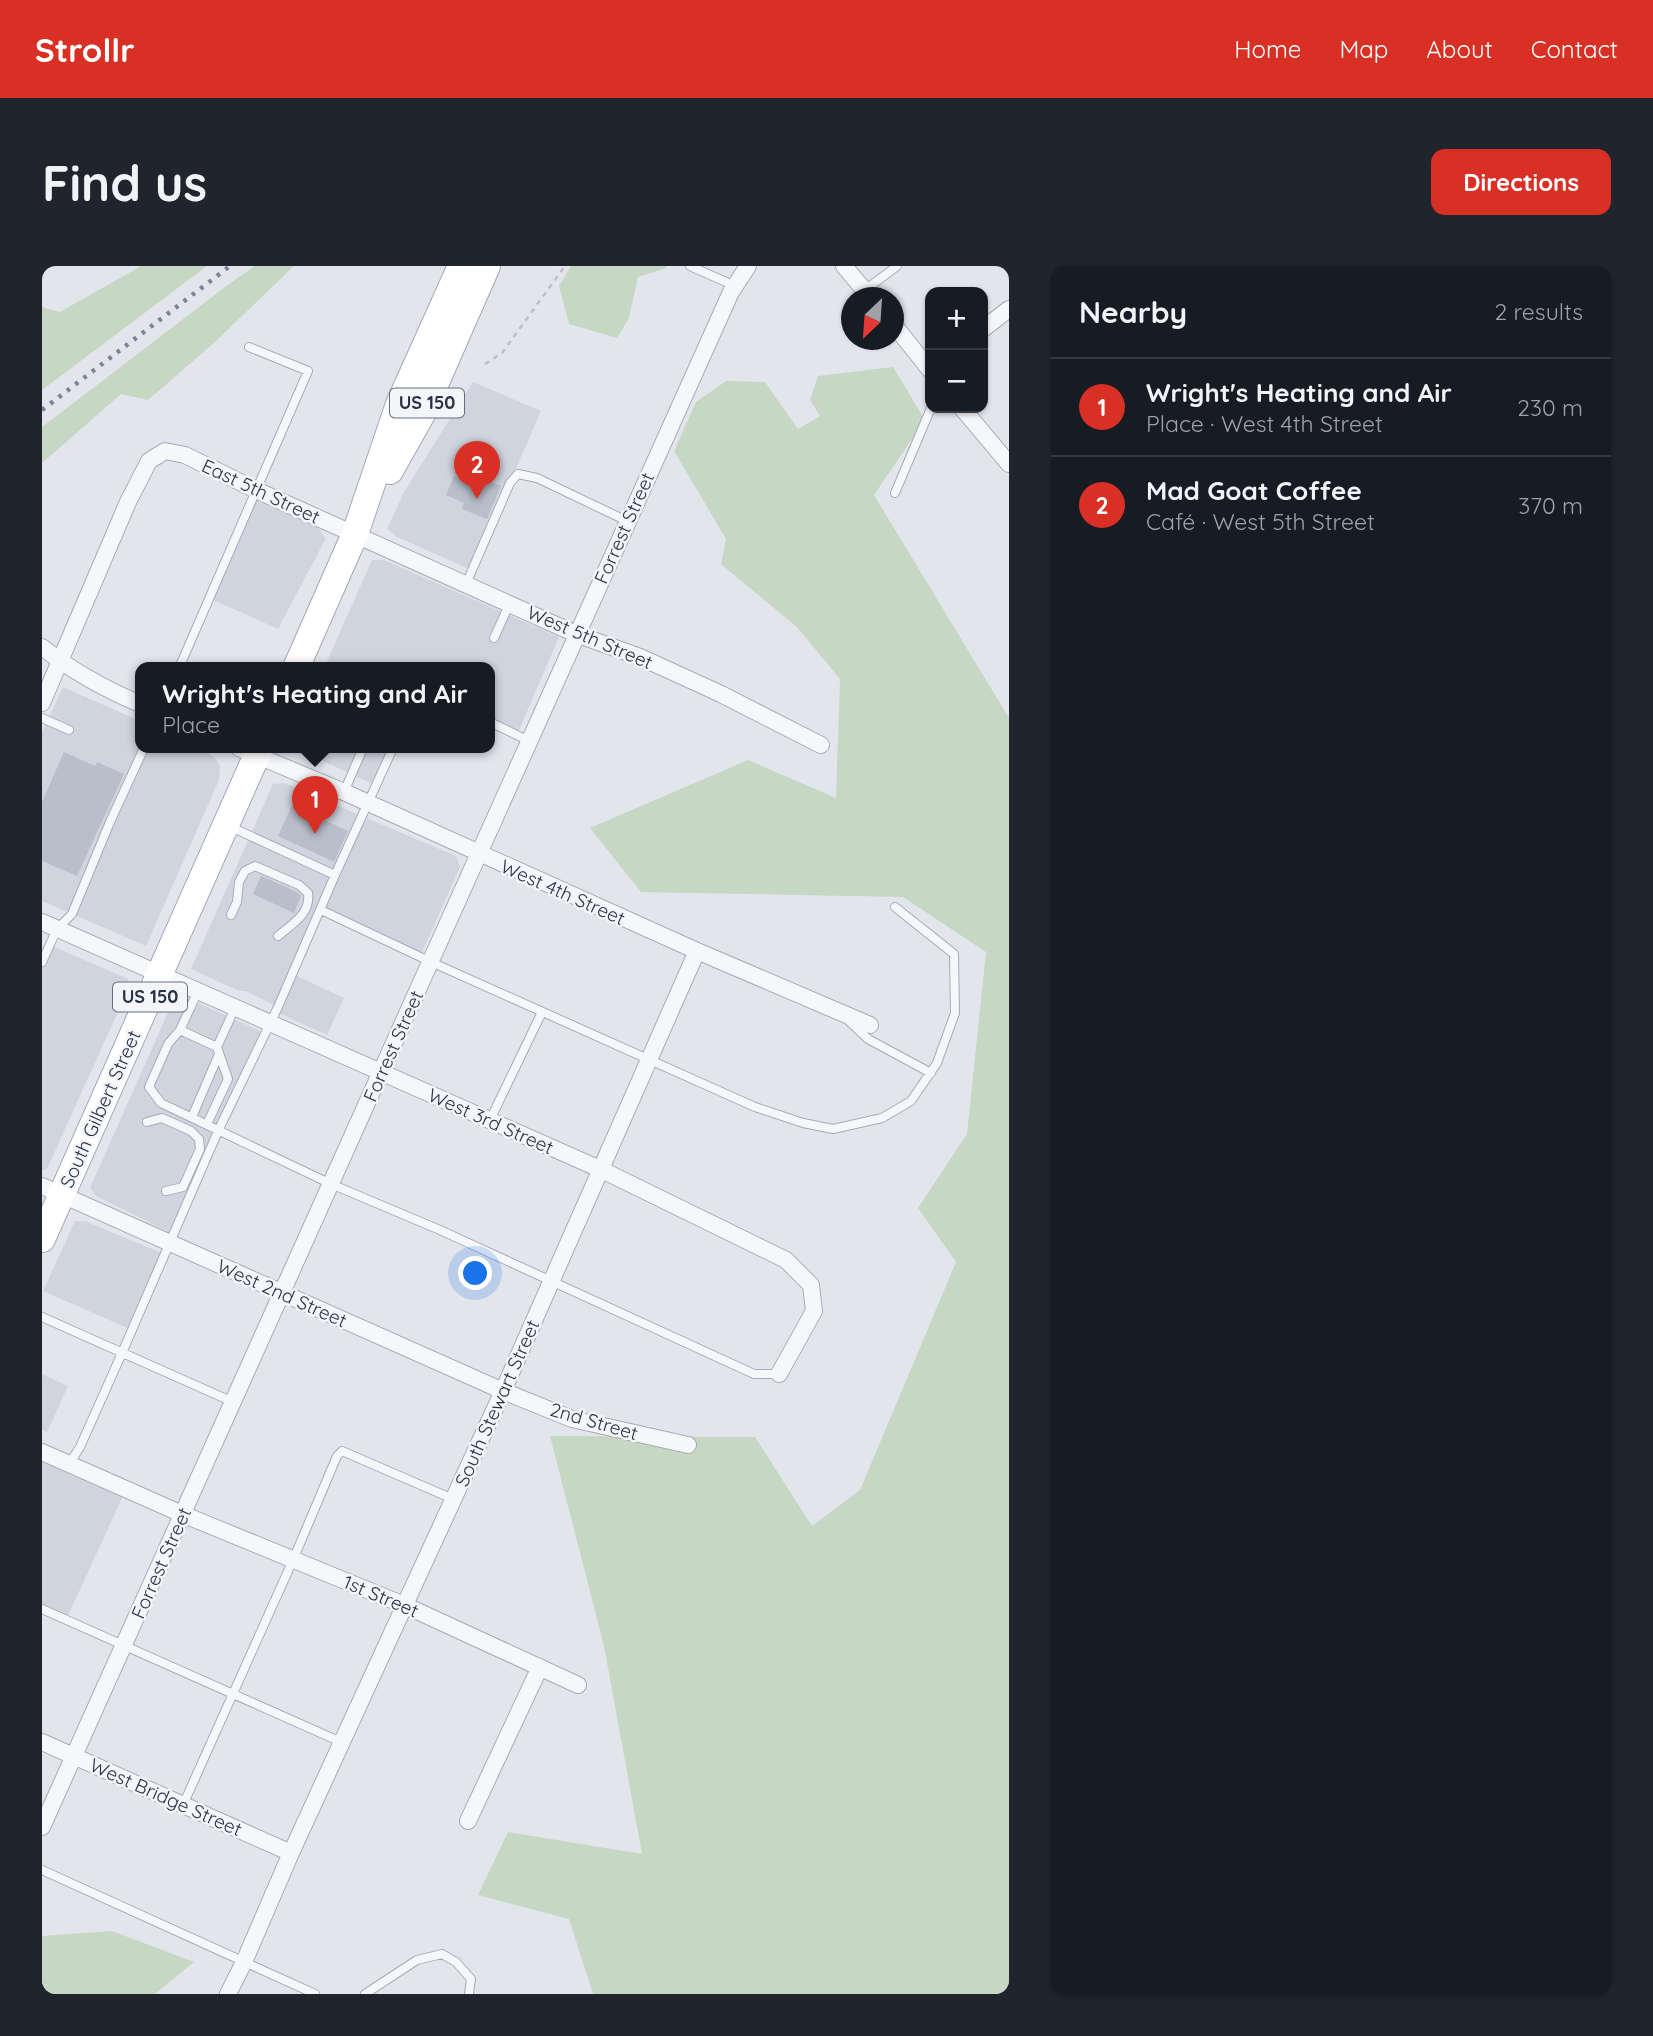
<!DOCTYPE html>
<html lang="en">
<head>
<meta charset="utf-8">
<style>
  body { margin:0; font-family:Quicksand,sans-serif; background:#20242c; color:#f1f3f6 }
  .controls { position:absolute; right:21px; top:21px; display:grid; overflow:hidden; border-radius:14px; box-shadow:0 2px 5px #0004 }
  .controls button { width:63px; height:63px; display:grid; place-items:center; padding:0; border:0; border-bottom:2px solid #363941; background:#171b24; color:#f1f3f6; font:35px sans-serif }
  .compass { position:absolute; left:799px; top:21px; width:63px; height:63px; border-radius:50%; background:#171b24; box-shadow:0 2px 5px #0004; rotate:205deg }
  .you { position:absolute; left:434px; top:1008px; width:24px; height:24px; margin:-18px; border:5px solid #fff; border-radius:50%; background:#1a73e8; box-shadow:0 0 0 10px #1a73e833 }
  .badge { display:grid; place-items:center; width:46px; height:46px; border-radius:50%; background:#d93025; color:#fff; font-size:23px; font-weight:700 }
  .pin { position:absolute; translate:-50% -58px; filter:drop-shadow(0 2px 4px #0008) }
  .pin::after { content:''; position:absolute; top:37px; width:24px; height:21px; background:inherit; clip-path:polygon(0 0,100% 0,50% 100%) }
  .popup { position:absolute; left:93px; top:396px; width:360px; height:91px; box-sizing:border-box; display:grid; place-content:center; border-radius:14px; background:#171b24; filter:drop-shadow(0 2px 5px #0005); font-size:23px; white-space:nowrap; color:#9ea1a6 }
  .popup b { font-size:26px; color:#f1f3f6 }
  .popup::after { content:''; position:absolute; left:50%; top:100%; margin-left:-14px; border:14px solid transparent; border-top-color:#171b24 }
  .list { margin:0; padding:0; list-style:none }
  h2 { display:flex; justify-content:space-between; align-items:center; height:91px; margin:0; padding:0 28px; font-size:30px }
  h2 small { font-size:23px; font-weight:400; color:#9ea1a6 }
  .list li { display:grid; grid-template-columns:46px 1fr auto; gap:21px; align-items:center; box-sizing:border-box; height:98px; padding:0 28px; border-top:2px solid #363941 }
  .list b { display:block; font-size:26px; white-space:nowrap }
  .list p { margin:0; font-size:23px; white-space:nowrap; color:#9ea1a6 }
  .list em { font-size:23px; font-style:normal; color:#9ea1a6 }
  .map { position:relative; flex:none; width:967px; height:1728px; overflow:hidden; border-radius:14px }
  header { display:flex; align-items:center; gap:42px; box-sizing:border-box; height:98px; padding:0 35px; background:#d93025; color:#fff }
  header strong { font-size:33px }
  nav { display:flex; gap:38px; margin-inline-start:auto; font-size:24px }
  .intro { display:flex; align-items:center; justify-content:space-between; box-sizing:border-box; height:168px; padding:0 42px }
  h1 { margin:0; font-size:49px }
  .button { padding:18px 32px; border-radius:14px; background:#d93025; color:#fff; font-size:24px; font-weight:700 }
  main { display:flex; gap:42px; padding:0 42px }
  aside { flex:1; background:#171b24; border-radius:14px; box-shadow:0 2px 5px #0004 }
  .map>svg:first-child { display:block }
</style>
</head>
<body>
<header>
<strong>Strollr</strong>
<nav><a>Home</a><a>Map</a><a>About</a><a>Contact</a></nav>
</header>
<div class="intro"><h1>Find us</h1><a class="button">Directions</a></div>
<main>
<div class="map">
<svg width="967" height="1728" viewBox="0 0 967 1728">
  <rect width="100%" height="100%" fill="#e3e5ec"/>
  <path fill="#d0d4de" d="M431,116L499,145L430,304L355,271L345,263L362,226Z
    M210,233L274,260L284,272L236,363L167,332Z
    M330,294H342L517,371L475,469L448,456V402H282Z
    M21,421L98,455V482H158L173,492L178,500L177,514L104,680L0,635V466Z
    M254,482H351L334,520Z
    M242,517L414,590L418,601L378,691L279,644L251,708L302,732L285,769L234,746L236,741L203,725H197L149,703L231,518Z
    M8,679L86,713L88,719L5,903L0,904V696Z
    M145,732L223,767L131,968L54,930L48,922L131,735Z
    M33,955H43L122,988L90,1064L1,1025Z
    M0,1108L26,1120L5,1166L0,1164Z
    M0,1194L81,1230L24,1354L0,1343Z"/>
  <path fill="#c6d7c3" d="M99,0H165L0,124V41L18,46Z
    M213,0H252L173,76L106,134L79,128L0,197V161L187,18Z
    M529,0H624V2L596,11L587,52L575,72L527,58L517,20Z
    M851,101L883,154L832,229L967,452V1728H551L527,1653L436,1629L466,1566L600,1588L562,1380L508,1170L713,1171L770,1260L818,1224L914,996L876,942L925,868L944,686L861,631L599,626L548,562L706,494L794,532L798,413L755,361L679,298L684,273L632,185L654,136L684,115L723,116L756,163L778,150L768,134L776,110Z
    M70,1665L152,1696L113,1728H0V1670Z"/>
  <path fill="#b9becb" d="M412,210L434,219L437,211L459,220L445,253L420,243L422,237L404,229Z
    M22,486L53,500L55,496L82,508L35,610L0,595V536Z
    M250,539L306,565L292,596L236,570Z
    M219,610L253,625L259,630L252,647L211,628Z"/>
  <g fill="none" stroke-linecap="round" stroke-linejoin="round">
    <defs>
      <path id="lane" d="M648,0L693,20
        M823,24L855,0
        M853,227L889,142
        M424,318L468,217L476,208L495,212L585,255
        M452,372L468,337
        M137,402L266,105L207,81
        M0,452L27,464
        M448,456L487,475
        M302,526L321,482
        M187,560L293,609
        M279,644L389,696L713,841L761,857L791,863L840,852L869,835L895,797L913,747L912,688L853,641
        M189,649L195,636L197,616L203,605L213,600L257,619L266,627C269,648 250,658 236,670
        M0,696L15,663L30,648L68,556L102,482
        M156,725L138,764L126,778L107,821L119,837L289,918L398,964L712,1108H737
        M808,756L826,773L889,807
        M138,764L175,781L193,742
        M150,851L177,788
        M448,854L500,746
        M105,856L120,852L149,865L157,873L158,883L141,921L124,925
        M165,858L186,813L175,781
        M0,1051L191,1136
        M27,1198L38,1181L80,1087L177,863L236,741L293,609L351,482
        M0,1343L299,1476
        M141,1539L251,1294L295,1190L300,1185L411,1233
        M0,1604L273,1728
        M323,1728L375,1694L400,1688L414,1696L429,1713L427,1728"/>
      <path id="street" d="M802,0L829,32
        M852,59L888,104
        M941,63L967,43
        M920,142L967,198
        M0,381C30,405 63,423 98,438
        M0,437L86,236L107,195L123,185L143,189L214,224L534,368L598,391L679,428L779,479
        M197,482L302,526L655,685L828,759
        M0,656L560,904L744,994L769,1019L772,1045L737,1108
        M0,920L461,1125L530,1153L646,1179
        M0,1186L140,1248L362,1339L536,1419
        M0,1476L249,1587
        M426,1555L498,1401
        M0,1561L689,26L706,0
        M186,1728L202,1696L249,1587L461,1125L655,685"/>
      <path id="primary" d="M348,205L380,148L445,0
        M254,402L313,268L357,138L419,0
        M0,973L218,482"/>
    </defs>
    <use href="#lane" stroke="#a7abb7" stroke-width="10"/>
    <use href="#street" stroke="#a7abb7" stroke-width="18"/>
    <use href="#primary" stroke="#a1a8b9" stroke-width="28"/>
    <path stroke="#bcc0c8" stroke-width="2.5" stroke-dasharray="5 5" stroke-linecap="butt" d="M443,98L460,87L523,0"/>
    <use href="#lane" stroke="#f6f7fa" stroke-width="8"/>
    <use href="#street" stroke="#f6f7fa" stroke-width="16"/>
    <use href="#primary" stroke="#fff" stroke-width="26"/>
    <path stroke="#7a8397" stroke-width="4.5" stroke-dasharray="3.5 7" stroke-linecap="butt" d="M0,144L188,0"/>
  </g>
  <g text-anchor="middle" stroke-width="5" stroke-linejoin="round" paint-order="stroke">
    <g fill="#f3f5f9" stroke="#656c7c" stroke-width="2">
      <rect x="348" y="122.5" width="74" height="29" rx="5"/>
      <rect x="71" y="716.5" width="74" height="29" rx="5"/>
    </g>
    <g font-size="18" font-weight="bold" fill="#283146">
      <text x="385" y="143">US 150</text>
      <text x="108" y="737">US 150</text>
    </g>
    <g font-size="19" fill="#283146" stroke="#f3f5f9">
      <text transform="translate(219 225) rotate(25)" y="7">East 5th Street</text>
      <text transform="translate(582 262) rotate(-66)" y="7">Forrest Street</text>
      <text transform="translate(548 371) rotate(23)" y="7">West 5th Street</text>
      <text transform="translate(521 626) rotate(24)" y="7">West 4th Street</text>
      <text transform="translate(351 780) rotate(-66)" y="7">Forrest Street</text>
      <text transform="translate(58 843) rotate(-66)" y="7">South Gilbert Street</text>
      <text transform="translate(449 855) rotate(24)" y="7">West 3rd Street</text>
      <text transform="translate(240 1027) rotate(24)" y="7">West 2nd Street</text>
      <text transform="translate(455 1137) rotate(-66)" y="7">South Stewart Street</text>
      <text transform="translate(552 1155) rotate(16)" y="7">2nd Street</text>
      <text transform="translate(119 1297) rotate(-66)" y="7">Forrest Street</text>
      <text transform="translate(339 1330) rotate(23)" y="7">1st Street</text>
      <text transform="translate(124 1531) rotate(24)" y="7">West Bridge Street</text>
    </g>
  </g>
</svg>
<div class="controls">
<button>+</button>
<button>−</button>
</div>
<svg class="compass" viewBox="-18 -18 36 36"><path d="M0-13l5 13h-10z" fill="#e53935"/><path d="M0 13l5-13h-10z" fill="#9ea1a6"/></svg>
<div class="you"></div>
<div class="pin badge" style="left:273px;top:568px">1</div>
<div class="popup"><b>Wright's Heating and Air</b>Place</div>
<div class="pin badge" style="left:435px;top:233px">2</div>
</div>
<aside>
<h2>Nearby<small>2 results</small></h2>
<ul class="list">
<li><span class="badge">1</span><div><b>Wright's Heating and Air</b><p>Place · West 4th Street</p></div><em>230 m</em></li>
<li><span class="badge">2</span><div><b>Mad Goat Coffee</b><p>Café · West 5th Street</p></div><em>370 m</em></li>
</ul>
</aside>
</main>
</body>
</html>
